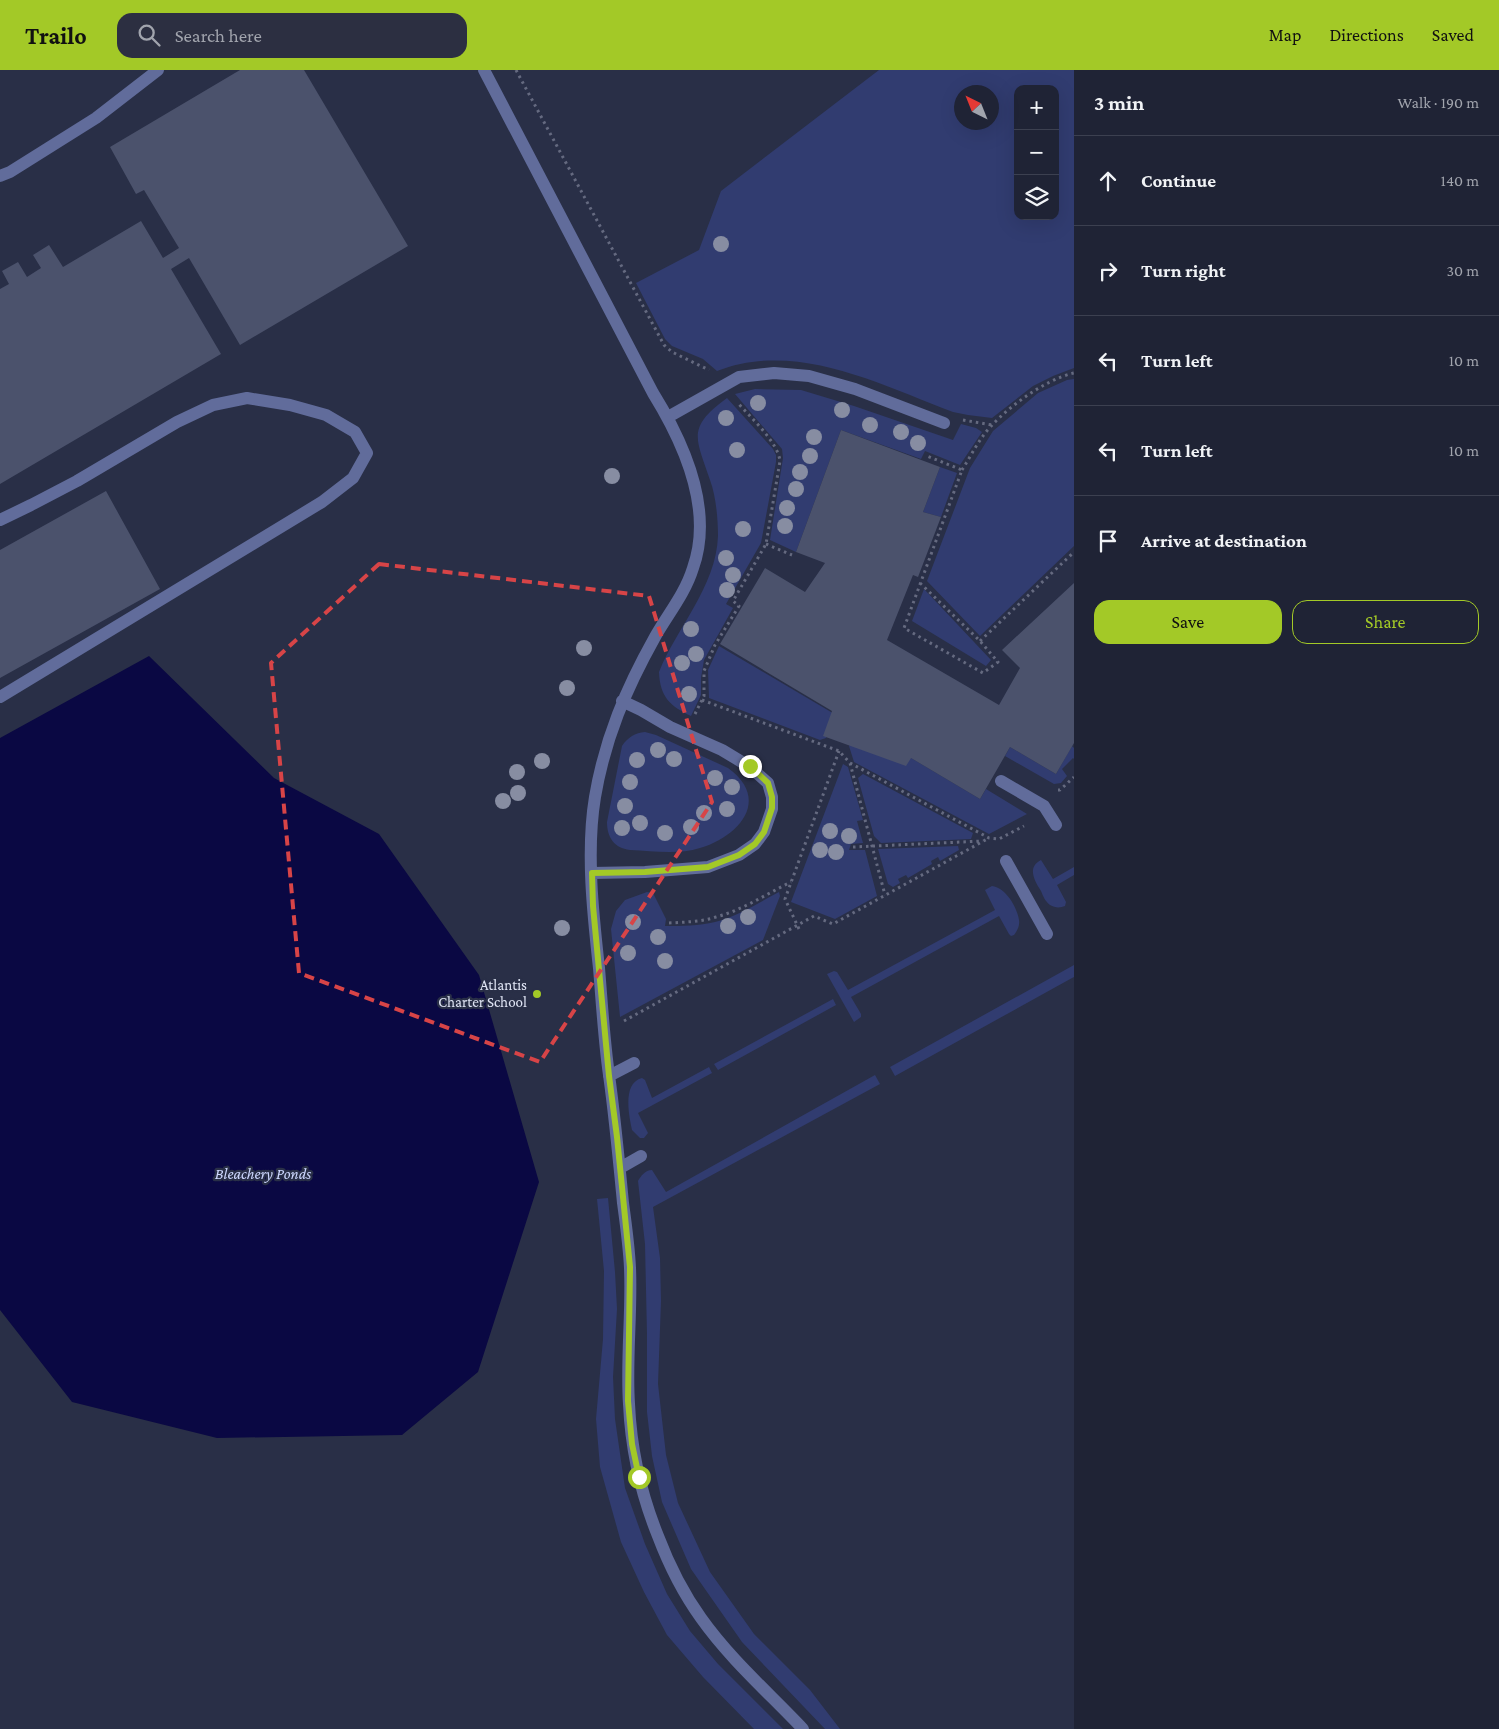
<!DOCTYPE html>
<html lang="en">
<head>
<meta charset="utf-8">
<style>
  body { margin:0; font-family:"Crimson Pro",serif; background:#2c2f41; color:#f1f3f6 }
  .controls { position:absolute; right:15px; top:15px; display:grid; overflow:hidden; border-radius:10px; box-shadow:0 5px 20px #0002 }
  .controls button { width:45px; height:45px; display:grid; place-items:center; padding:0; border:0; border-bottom:1px solid #3c4050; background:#1f2335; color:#f1f3f6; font:25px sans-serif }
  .compass { position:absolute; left:954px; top:15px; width:45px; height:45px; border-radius:50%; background:#1f2335; box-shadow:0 5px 20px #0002; rotate:317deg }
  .stop { position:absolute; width:15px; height:15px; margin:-11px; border:4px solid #a3c927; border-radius:50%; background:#fff }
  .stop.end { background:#a3c927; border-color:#fff; box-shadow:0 1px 5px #0008 }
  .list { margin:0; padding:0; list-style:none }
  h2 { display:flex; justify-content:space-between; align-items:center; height:65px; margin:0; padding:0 20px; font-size:21px }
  h2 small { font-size:16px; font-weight:400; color:#a1a4ad }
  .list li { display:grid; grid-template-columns:32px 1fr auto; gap:15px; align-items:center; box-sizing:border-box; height:90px; padding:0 20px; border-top:1px solid #3c4050 }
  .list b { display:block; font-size:19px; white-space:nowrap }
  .list em { font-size:16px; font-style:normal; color:#a1a4ad }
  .actions { display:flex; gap:10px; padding:15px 20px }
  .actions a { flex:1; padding:11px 0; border:1px solid #a3c927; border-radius:15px; text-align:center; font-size:18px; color:#a3c927 }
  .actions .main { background:#a3c927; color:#111 }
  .icon { flex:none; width:28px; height:28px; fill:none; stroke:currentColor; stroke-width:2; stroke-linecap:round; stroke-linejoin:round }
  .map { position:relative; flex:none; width:1074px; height:1659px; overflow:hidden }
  header { display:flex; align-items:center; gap:30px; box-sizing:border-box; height:70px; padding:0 25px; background:#a3c927; color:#111 }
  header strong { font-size:24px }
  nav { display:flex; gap:28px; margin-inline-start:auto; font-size:18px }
  .search { width:350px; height:45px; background:#2c2f41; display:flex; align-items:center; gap:12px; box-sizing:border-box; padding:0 18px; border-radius:15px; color:#a1a4ad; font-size:19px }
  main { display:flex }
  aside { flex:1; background:#1f2335 }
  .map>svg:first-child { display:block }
</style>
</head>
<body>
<header>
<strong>Trailo</strong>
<div class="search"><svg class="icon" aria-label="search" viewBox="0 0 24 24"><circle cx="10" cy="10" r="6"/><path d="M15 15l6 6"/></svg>Search here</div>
<nav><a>Map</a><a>Directions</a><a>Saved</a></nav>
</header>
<main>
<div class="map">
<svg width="1074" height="1659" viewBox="0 0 1074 1659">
  <rect width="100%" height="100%" fill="#292f47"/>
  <path fill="#313c70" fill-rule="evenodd" d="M879,0H1074V298L1053,306L1033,316L992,348L968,345L953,342C879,314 796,270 717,301L703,289L672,276L665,269L636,213L699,180L721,121ZM1018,19H1055V146H1018ZM962,22H992V52H962Z
    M1074,309V476L980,566L927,511L970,398L993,361L1038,323L1067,310Z
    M755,319L801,320L854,336L953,370L961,354L976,358L982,362L960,395L925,381L921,389L841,360L796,482L770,470L783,388L782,379L735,324Z
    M727,328L773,379L776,385V392L761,473L726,534L733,538L704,590L701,608V625L691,646C670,636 660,627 659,602C677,557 716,517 718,466C718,449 716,426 710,410C696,368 686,358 727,328Z
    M940,397L957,403L941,447L923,442Z
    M924,519L991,590L986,596L912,551Z
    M719,576L836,645L826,668L820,670L709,628L708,600Z
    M859,657L980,729L986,719L1027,744L989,764L854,692L849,676Z
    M645,662L656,665L728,698C771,729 740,766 700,778C678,785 653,781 630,780C614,778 607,767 607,752L622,676C628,667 635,663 645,662Z
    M1072,676L1074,678V689L1073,688L1062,699L1067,706L1061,713L1054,714L1005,686L1010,677L1056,704Z
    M843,694L848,697L863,750L857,751L863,773L851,774L849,780H865L877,826L835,849L791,832Z
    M863,704L973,763L971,769L881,773L874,766L858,708Z
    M958,776L959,780L940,791L938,787L931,791L932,794L908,808L906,805L898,809L900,813L893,817L888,814L878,779Z
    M1041,790L1053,809L1074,797V805L1057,815L1066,832L1065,836C1060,838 1055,838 1050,835C1045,831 1043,826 1041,821C1034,810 1027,797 1041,790Z
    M992,816C1006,818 1017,837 1019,850C1020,856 1017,861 1014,865L1011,866L1009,864L999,846L851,927L861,944V947L854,952L827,904L834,901L837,902L848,920L995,840L985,820Z
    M647,822L653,823L666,849L665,856C682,856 699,856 715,852C738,846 758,833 779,822L780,826L763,870L620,947L611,859L616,841L625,830Z
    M1074,895V907L1072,908L895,1006L890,997Z
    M833,929L836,935L718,1000L714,994Z
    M709,997L712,1003L638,1043L648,1063L644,1068H640L632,1060C629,1046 622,1013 642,1008L645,1010L652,1028Z
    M875,1005L880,1014L653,1137L660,1188L661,1231L658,1314L666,1385L678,1433L710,1502L754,1564L810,1620L840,1659H825L742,1572L691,1499L662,1432L652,1386L647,1342V1264L645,1174L638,1111C641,1106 645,1100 652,1100L666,1122Z
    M608,1128L615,1202L617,1239L613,1307L615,1349L625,1418L645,1474L667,1524L690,1561L718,1594L783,1659H754L703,1607L667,1565L644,1522L621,1472L600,1397L596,1349L603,1269L604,1201L597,1129Z"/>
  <path fill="#0a0843" d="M149,586L274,708L379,764L479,905L539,1112L478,1302L402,1365L217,1368L72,1332L0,1240V668Z"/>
  <path fill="#4b526c" d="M240,0H304L408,176L240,275L189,188L171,199L221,284L0,414V219L9,214L2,201L18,192L27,207L41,198L33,185L49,175L63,197L141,151L163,188L179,178L144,120L136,124L110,77Z
    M841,360L940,397L923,442L941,447L918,507L913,505L887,570L999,635L1020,598L1002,580L1074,513V673L1056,704L1010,677L980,729L911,688L906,696L823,666L832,641L720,574L765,498L805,522L825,493L796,482Z
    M106,421L160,519L0,608V480Z"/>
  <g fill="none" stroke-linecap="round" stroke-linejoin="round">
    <path stroke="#656a80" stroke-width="3" stroke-dasharray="2.5 4" stroke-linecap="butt" d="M516,0L664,275L672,282L709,300
      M963,350L992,355
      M962,400C969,389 975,377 983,366C1000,342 1045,309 1074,303
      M766,474L792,485
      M920,513L980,571L998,592L983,603L904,558L962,400L927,386
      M980,571L1074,482
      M702,630L839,681L850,693L885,825
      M695,644L704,626V601L715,575L739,536L733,531L766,474L780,391C778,372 750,347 737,332
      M850,693L989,768L999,769L1024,756
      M1058,720H1060L1074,707
      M853,777L983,771
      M669,853C685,852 701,852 716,847C743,840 766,824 791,812
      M799,859L785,829L839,681
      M624,951L814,846L833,854L989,768"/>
    <path stroke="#616c9b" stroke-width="12" d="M484,0L653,323C684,373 714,439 693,498C685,524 668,544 655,567C626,619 605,668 595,727C586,781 593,844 599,898C602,934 604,970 609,1005C615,1048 619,1091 623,1133C626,1155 629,1176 630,1198C632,1243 626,1289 629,1334C631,1379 641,1424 658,1466C669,1495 683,1523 701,1548C730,1589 769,1623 803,1659
      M0,106L10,102L96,48L158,0
      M668,347L739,307L774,303L809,306L855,319L944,353
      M0,450L31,435L77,411L177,352L213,335L247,328L290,335L326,345L355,362L367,383L353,408L322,432L0,627
      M1001,711L1044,736L1056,755
      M1006,791L1047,864
      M592,803L645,802L708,797L739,785L755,774L764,762L772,739V727L768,713L750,697L722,680L670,657L641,640L622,631
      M609,1006L634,993
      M620,1098L641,1086"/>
  </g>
  <g fill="#878da2">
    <circle cx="721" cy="174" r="8"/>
    <circle cx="758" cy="333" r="8"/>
    <circle cx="842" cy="340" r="8"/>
    <circle cx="726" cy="348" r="8"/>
    <circle cx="870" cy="355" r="8"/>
    <circle cx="901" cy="362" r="8"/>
    <circle cx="814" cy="367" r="8"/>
    <circle cx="918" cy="373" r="8"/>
    <circle cx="737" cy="380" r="8"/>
    <circle cx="810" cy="386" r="8"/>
    <circle cx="800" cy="402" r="8"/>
    <circle cx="612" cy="406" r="8"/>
    <circle cx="796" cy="419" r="8"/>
    <circle cx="787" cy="438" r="8"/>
    <circle cx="785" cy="456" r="8"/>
    <circle cx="743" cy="459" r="8"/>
    <circle cx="726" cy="488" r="8"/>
    <circle cx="733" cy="505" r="8"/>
    <circle cx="727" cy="520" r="8"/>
    <circle cx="691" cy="559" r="8"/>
    <circle cx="584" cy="578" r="8"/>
    <circle cx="696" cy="584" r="8"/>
    <circle cx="682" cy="593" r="8"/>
    <circle cx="567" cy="618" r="8"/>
    <circle cx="689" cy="624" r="8"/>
    <circle cx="658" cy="680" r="8"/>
    <circle cx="674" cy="689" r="8"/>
    <circle cx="637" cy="690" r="8"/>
    <circle cx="542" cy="691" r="8"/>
    <circle cx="517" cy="702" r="8"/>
    <circle cx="715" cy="708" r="8"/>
    <circle cx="630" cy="712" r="8"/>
    <circle cx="732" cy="717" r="8"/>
    <circle cx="518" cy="723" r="8"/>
    <circle cx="503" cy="731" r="8"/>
    <circle cx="625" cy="736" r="8"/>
    <circle cx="727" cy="739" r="8"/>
    <circle cx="704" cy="743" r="8"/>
    <circle cx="640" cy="753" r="8"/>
    <circle cx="691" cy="757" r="8"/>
    <circle cx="622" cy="758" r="8"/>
    <circle cx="830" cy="761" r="8"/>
    <circle cx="665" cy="763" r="8"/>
    <circle cx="849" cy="766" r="8"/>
    <circle cx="820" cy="780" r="8"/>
    <circle cx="836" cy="782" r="8"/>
    <circle cx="748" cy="847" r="8"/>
    <circle cx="633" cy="852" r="8"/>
    <circle cx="728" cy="856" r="8"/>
    <circle cx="562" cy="858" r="8"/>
    <circle cx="658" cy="867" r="8"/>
    <circle cx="628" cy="883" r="8"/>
    <circle cx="665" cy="891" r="8"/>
  </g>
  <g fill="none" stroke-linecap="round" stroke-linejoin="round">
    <path stroke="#a3c927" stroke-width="6" d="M639,1407L632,1374L628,1331L630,1197L617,1067L609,1006L593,836L592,803L645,802L708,797L739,785L755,774L764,762L772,738V727L768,713L750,696"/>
  </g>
  <path fill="none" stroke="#d74447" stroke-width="4" stroke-dasharray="10 6" stroke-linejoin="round" d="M379,494L649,526L712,732L540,992L299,903L271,593Z"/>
  <circle fill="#a3c927" stroke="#292f47" stroke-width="2" cx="537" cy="924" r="5"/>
  <g text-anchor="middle" stroke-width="4.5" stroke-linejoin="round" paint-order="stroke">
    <g font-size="15" fill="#dfe4f4" stroke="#292f47" text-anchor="end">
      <text x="527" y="920">Atlantis<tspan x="527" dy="17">Charter School</tspan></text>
    </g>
    <g font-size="16" font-style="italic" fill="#ced8ff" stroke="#292f47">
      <text x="263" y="1109">Bleachery Ponds</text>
    </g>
  </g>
</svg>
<div class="controls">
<button>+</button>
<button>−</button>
<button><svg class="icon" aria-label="layers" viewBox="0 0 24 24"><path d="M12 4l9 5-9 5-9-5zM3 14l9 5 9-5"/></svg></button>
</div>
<svg class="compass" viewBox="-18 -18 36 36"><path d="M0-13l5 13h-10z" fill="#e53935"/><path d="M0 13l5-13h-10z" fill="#a1a4ad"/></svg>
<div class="stop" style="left:639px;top:1407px"></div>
<div class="stop end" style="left:750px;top:696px"></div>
</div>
<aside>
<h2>3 min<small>Walk · 190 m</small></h2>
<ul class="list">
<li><svg class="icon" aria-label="ahead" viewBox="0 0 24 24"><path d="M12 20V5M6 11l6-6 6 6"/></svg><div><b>Continue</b></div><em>140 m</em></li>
<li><svg class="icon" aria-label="right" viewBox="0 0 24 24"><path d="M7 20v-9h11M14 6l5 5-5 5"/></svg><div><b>Turn right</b></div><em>30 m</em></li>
<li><svg class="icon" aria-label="left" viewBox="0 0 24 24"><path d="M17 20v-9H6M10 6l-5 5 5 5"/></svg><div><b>Turn left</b></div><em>10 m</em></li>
<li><svg class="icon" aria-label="left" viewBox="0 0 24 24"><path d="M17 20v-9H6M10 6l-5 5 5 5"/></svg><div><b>Turn left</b></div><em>10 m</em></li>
<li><svg class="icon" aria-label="arrive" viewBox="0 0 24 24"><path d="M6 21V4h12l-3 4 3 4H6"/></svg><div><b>Arrive at destination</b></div></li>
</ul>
<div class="actions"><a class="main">Save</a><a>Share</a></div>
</aside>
</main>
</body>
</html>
